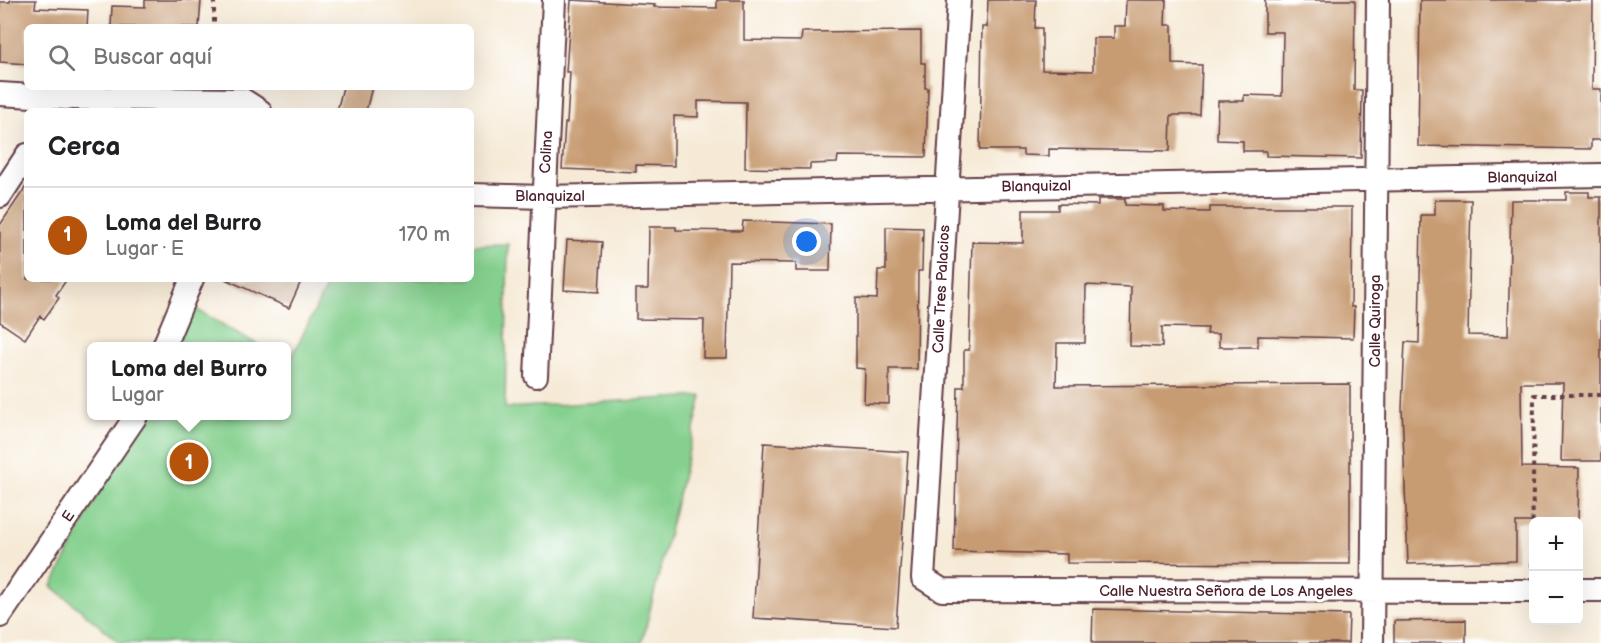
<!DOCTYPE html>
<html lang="es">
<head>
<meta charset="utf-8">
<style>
  body { margin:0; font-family:"Balsamiq Sans",sans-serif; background:#f2f2f2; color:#202124 }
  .controls { position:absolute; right:18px; bottom:18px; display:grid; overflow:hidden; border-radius:9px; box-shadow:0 6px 24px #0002 }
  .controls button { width:54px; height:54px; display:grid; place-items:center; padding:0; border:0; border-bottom:2px solid #e0e0e0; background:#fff; color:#202124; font:30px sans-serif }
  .you { position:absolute; left:807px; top:242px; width:21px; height:21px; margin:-15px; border:4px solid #fff; border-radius:50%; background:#1a73e8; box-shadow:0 0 0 9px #1a73e833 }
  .badge { display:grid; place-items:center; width:39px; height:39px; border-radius:50%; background:#b45309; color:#fff; font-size:20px; font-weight:700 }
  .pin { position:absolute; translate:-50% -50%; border:3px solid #fff; box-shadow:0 2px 6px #0006 }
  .popup { position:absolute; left:87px; top:342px; width:204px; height:78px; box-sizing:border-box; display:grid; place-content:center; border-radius:9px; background:#fff; filter:drop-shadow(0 2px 4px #0005); font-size:20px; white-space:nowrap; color:#757577 }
  .popup b { font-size:22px; color:#202124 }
  .popup::after { content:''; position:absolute; left:50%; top:100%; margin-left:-12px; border:12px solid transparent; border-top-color:#fff }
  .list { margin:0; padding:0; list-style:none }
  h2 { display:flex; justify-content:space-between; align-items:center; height:78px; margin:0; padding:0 24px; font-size:26px }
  h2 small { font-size:20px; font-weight:400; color:#757577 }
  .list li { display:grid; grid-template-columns:39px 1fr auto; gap:18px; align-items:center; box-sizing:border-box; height:96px; padding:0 24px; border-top:2px solid #e0e0e0 }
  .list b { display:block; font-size:22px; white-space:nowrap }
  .list p { margin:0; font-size:20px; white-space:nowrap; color:#757577 }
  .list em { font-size:20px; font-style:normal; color:#757577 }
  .icon { flex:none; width:33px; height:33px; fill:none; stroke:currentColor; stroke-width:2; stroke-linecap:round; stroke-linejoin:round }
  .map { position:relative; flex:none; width:1601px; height:643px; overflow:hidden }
  .search { position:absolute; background:#fff; box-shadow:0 6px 24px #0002; left:24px; top:24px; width:450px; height:66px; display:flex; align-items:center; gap:15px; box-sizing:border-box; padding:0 21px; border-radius:9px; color:#757577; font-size:22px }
  .panel { position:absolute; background:#fff; box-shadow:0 6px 24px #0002; left:24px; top:108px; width:450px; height:174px; border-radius:9px }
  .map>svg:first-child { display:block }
</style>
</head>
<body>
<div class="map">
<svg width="1601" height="643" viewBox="0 0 1601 643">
  <rect width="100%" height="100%" fill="#fff"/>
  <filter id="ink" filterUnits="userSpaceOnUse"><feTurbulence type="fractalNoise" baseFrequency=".0167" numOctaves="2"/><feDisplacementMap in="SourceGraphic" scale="12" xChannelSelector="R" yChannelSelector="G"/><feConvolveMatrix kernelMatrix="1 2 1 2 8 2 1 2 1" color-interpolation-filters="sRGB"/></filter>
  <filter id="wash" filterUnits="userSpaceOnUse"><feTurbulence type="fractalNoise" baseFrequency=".008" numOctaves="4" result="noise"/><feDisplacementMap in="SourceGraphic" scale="24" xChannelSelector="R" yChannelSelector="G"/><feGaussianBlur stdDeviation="1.35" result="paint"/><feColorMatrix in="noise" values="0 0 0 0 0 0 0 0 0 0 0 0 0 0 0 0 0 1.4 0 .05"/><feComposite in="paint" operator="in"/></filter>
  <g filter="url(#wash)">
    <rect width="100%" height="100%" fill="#f6ead6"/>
    <path fill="#85d08e" stroke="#68785c" stroke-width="1.5" d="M508,244L505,408L702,396L642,643H120L52,586L138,416H286L287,362L289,363L330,279H471V245Z
      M192,307L260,346H172Z"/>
    <g id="blocks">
      <path fill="#c89c73" d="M10,0H36L35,8L88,10L87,27H27V64L0,62V2H10Z
        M145,0H201L199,27H111L112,6L145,7Z
        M571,0L655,5L654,7L717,8V0H744V40L801,41L802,32L921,31V63H925V88H928L926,157L838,156L837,163L810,164V169L745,168L746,102L698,101V117L674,116V166L636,165V172L562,169L565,123H567L570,72H566Z
        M988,0H1036L1035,28H1042V70L1093,71V38H1114V26H1125L1126,0H1166L1165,25H1172V64L1202,65L1200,115H1171L1170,151L1049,149V156L1023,155V150H980L982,27H987Z
        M1265,0H1355L1354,90H1362L1361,158L1266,156V151H1243V141L1217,140L1218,101H1244V95L1282,96L1283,32H1265Z
        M1420,0H1593L1592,89H1601V140H1591V149L1418,146Z
        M343,87H372L366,111H337Z
        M27,185V279H67L56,295L59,298L44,319L40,316L25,339L0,322V225Z
        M1566,192H1589V197H1601V461H1561L1563,383H1521L1522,467L1579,468L1578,522H1516V561L1408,564L1402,408L1405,342L1419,343L1421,215H1435V200H1471L1468,335L1508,336L1511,200H1566Z
        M1098,199H1125V205L1164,206V211L1210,212V207H1352L1351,307H1354L1353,338L1258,336V347H1219V334H1207L1208,328L1162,327V347L1130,346L1131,287L1086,285L1085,343H1057L1056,386L1350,384V564L1067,563V554L954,551L958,387H964V350H969L972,242L1023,243V210H1058V204L1098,205Z
        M743,221L831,224L830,271H796V263L729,262L727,358H703L704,320L636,319V289H648L649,227H676V230L742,231Z
        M886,227L923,228L922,271H918L917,369H889V404L864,403L865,369L856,368V298L877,299L878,270H886Z
        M567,240L602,242L599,292L564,290Z
        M225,279H302L289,308Z
        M764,443L908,452L896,627L753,618Z
        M1093,609L1349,615L1348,643H1092Z
        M1466,620V643H1394V621Z"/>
    </g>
  </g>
  <g filter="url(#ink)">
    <use href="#blocks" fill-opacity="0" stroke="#643d45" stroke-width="1.5"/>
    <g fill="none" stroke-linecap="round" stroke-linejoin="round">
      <defs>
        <path id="minor" d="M959,0L923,578L942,590L1534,591
          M0,94L65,98L243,100L260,111
          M471,195L543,197L1601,175
          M0,196L27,155
          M164,346L192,279
          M536,376L554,0
          M1578,590H1601
          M0,616L136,416
          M1372,643L1378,0"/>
      </defs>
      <use href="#minor" stroke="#643d45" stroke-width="26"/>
      <path stroke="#643d45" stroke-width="4" stroke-dasharray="4.5 4.5" stroke-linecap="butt" d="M214,0V27
        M1532,567L1534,395H1601"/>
      <use href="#minor" stroke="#fff" stroke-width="22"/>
    </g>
  </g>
  <g text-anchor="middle" stroke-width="6" stroke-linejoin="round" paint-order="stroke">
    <g font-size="15" fill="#4a1f2b" stroke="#fff">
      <text transform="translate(546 152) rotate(-87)" y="5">Colina</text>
      <text transform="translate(1522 177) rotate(-1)" y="5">Blanquizal</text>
      <text transform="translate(1036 186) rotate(-1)" y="5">Blanquizal</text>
      <text x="550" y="201">Blanquizal</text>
      <text transform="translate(941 289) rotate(-87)" y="5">Calle Tres Palacios</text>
      <text transform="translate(1375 321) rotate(-90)" y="5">Calle Quiroga</text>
      <text transform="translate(68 516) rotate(-56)" y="5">E</text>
      <text x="1226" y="596">Calle Nuestra Señora de Los Angeles</text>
    </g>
  </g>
</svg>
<div class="controls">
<button>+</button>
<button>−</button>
</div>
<div class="you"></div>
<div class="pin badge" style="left:189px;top:462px">1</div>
<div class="popup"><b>Loma del Burro</b>Lugar</div>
<div class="search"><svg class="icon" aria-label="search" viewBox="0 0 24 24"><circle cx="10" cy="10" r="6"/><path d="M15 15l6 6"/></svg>Buscar aquí</div>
<section class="panel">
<h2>Cerca<small></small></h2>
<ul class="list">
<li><span class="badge">1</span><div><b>Loma del Burro</b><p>Lugar · E</p></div><em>170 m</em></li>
</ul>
</section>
</div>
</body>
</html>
